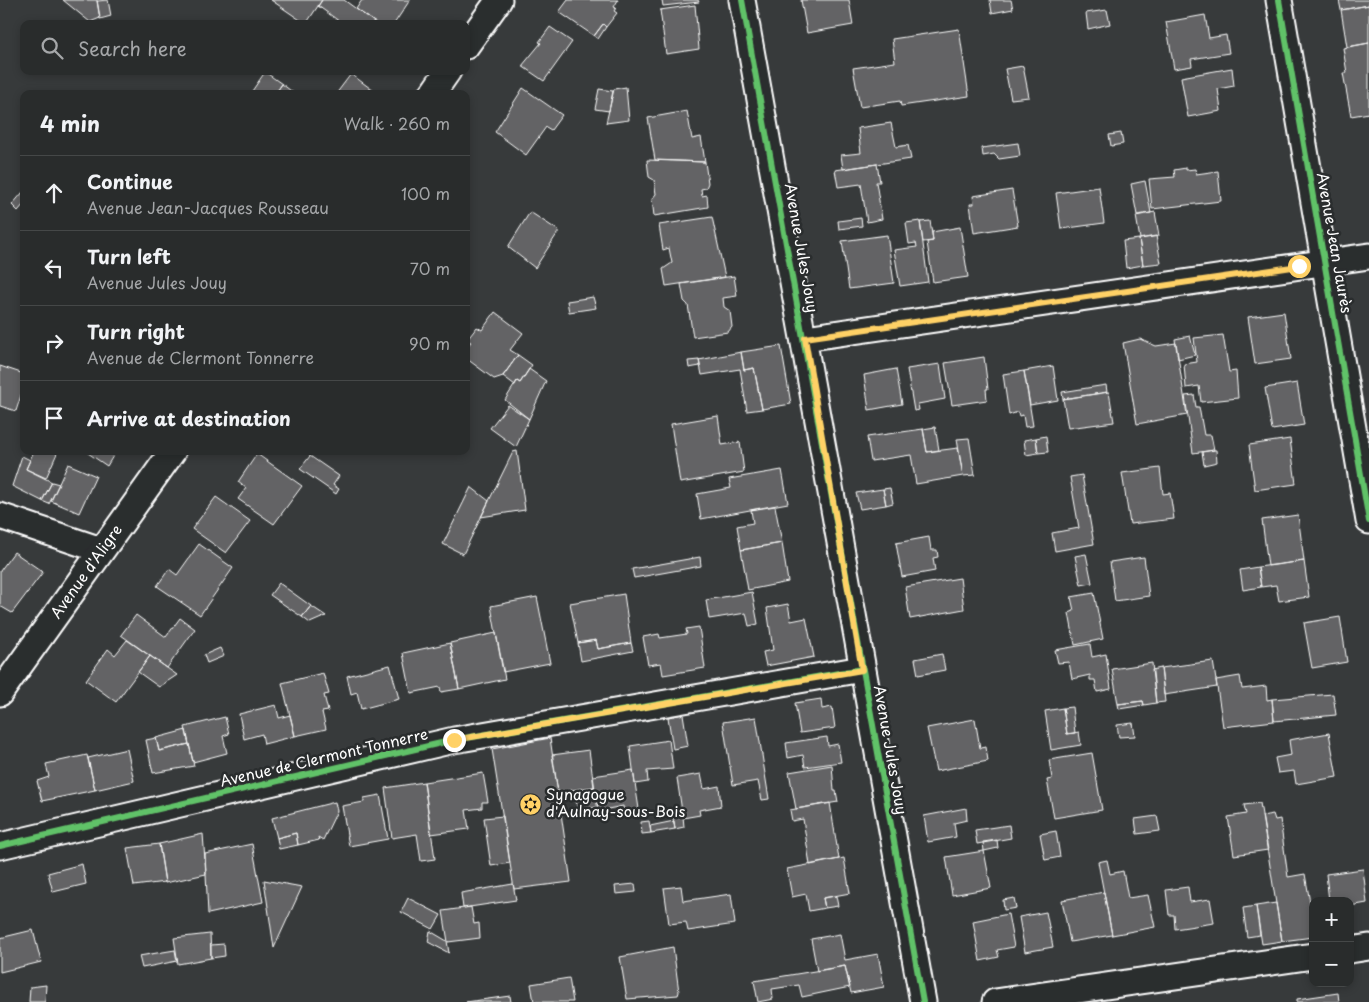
<!DOCTYPE html>
<html lang="en">
<head>
<meta charset="utf-8">
<style>
  body { margin:0; font-family:"Playpen Sans",sans-serif; background:#313434; color:#f1f3f6 }
  .controls { position:absolute; right:15px; bottom:15px; display:grid; overflow:hidden; border-radius:10px; box-shadow:0 2px 8px #0003 }
  .controls button { width:45px; height:45px; display:grid; place-items:center; padding:0; border:0; border-bottom:1px solid #454848; background:#292c2c; color:#f1f3f6; font:25px sans-serif }
  .stop { position:absolute; width:15px; height:15px; margin:-11px; border:4px solid #ffd166; border-radius:50%; background:#fff }
  .stop.end { background:#ffd166; border-color:#fff; box-shadow:0 1px 5px #0008 }
  .list { margin:0; padding:0; list-style:none }
  h2 { display:flex; justify-content:space-between; align-items:center; height:65px; margin:0; padding:0 20px; font-size:21px }
  h2 small { font-size:16px; font-weight:400; color:#a5a7a9 }
  .list li { display:grid; grid-template-columns:32px 1fr auto; gap:15px; align-items:center; box-sizing:border-box; height:75px; padding:0 20px; border-top:1px solid #454848 }
  .list b { display:block; font-size:19px; white-space:nowrap }
  .list p { margin:0; font-size:16px; white-space:nowrap; color:#a5a7a9 }
  .list em { font-size:16px; font-style:normal; color:#a5a7a9 }
  .icon { flex:none; width:28px; height:28px; fill:none; stroke:currentColor; stroke-width:2; stroke-linecap:round; stroke-linejoin:round }
  .map { position:relative; flex:none; width:1369px; height:1002px; overflow:hidden }
  .search { position:absolute; background:#292c2c; box-shadow:0 2px 8px #0003; left:20px; top:20px; width:450px; height:55px; display:flex; align-items:center; gap:12px; box-sizing:border-box; padding:0 18px; border-radius:10px; color:#a5a7a9; font-size:19px }
  .panel { position:absolute; background:#292c2c; box-shadow:0 2px 8px #0003; left:20px; top:90px; width:450px; height:365px; border-radius:10px }
  .map>svg:first-child { display:block }
</style>
</head>
<body>
<div class="map">
<svg width="1369" height="1002" viewBox="0 0 1369 1002">
  <rect width="100%" height="100%" fill="#373a3b"/>
  <filter id="ink" filterUnits="userSpaceOnUse"><feTurbulence type="fractalNoise" baseFrequency=".02" numOctaves="2"/><feDisplacementMap in="SourceGraphic" scale="10" xChannelSelector="R" yChannelSelector="G"/><feConvolveMatrix kernelMatrix="1 2 1 2 8 2 1 2 1" color-interpolation-filters="sRGB"/></filter>
  <g filter="url(#ink)">
    <path fill="#636465" stroke="#fff" d="M63,0H97L100,18L90,22Z
      M108,0L111,16L100,19L97,1Z
      M271,0H322L306,24Z
      M322,0H344L377,24H343L318,6Z
      M362,0H410L394,24H377L356,9Z
      M568,0H618L614,7L616,8L614,11L617,13L606,27L603,24L594,36L559,12Z
      M662,0H698L699,2L663,6Z
      M801,0H849L853,25L807,33Z
      M990,0H1011L1013,9L992,13Z
      M1339,0H1369V5L1341,10Z
      M695,5L699,49L666,54L660,10Z
      M1369,5V43L1347,47L1341,10Z
      M1107,10L1110,24L1088,29L1086,13Z
      M1205,15L1209,38L1226,35L1229,53L1191,59L1192,66L1174,69L1166,22Z
      M603,24L606,27L598,39L594,36Z
      M550,27L572,42L544,81L522,66L541,43L539,42Z
      M959,29L969,96L901,106L900,101L860,107L853,68L895,62L892,39Z
      M1369,43V113L1351,116L1343,73H1347L1343,48Z
      M1023,66L1029,97L1011,99L1005,69Z
      M1232,68L1234,86L1218,89L1221,111L1188,117L1181,77Z
      M265,72L282,84L275,94H250Z
      M351,74L378,94H336Z
      M282,84L295,94H275Z
      M626,87L629,120L606,123L614,89Z
      M523,88L562,115L551,130L546,127L526,155L495,132Z
      M599,89L613,91L609,111L595,109Z
      M687,111L692,139L701,137L705,162L655,160L648,118Z
      M891,123L896,147L908,145L911,159L843,169L841,155L861,153L858,128Z
      M1121,133L1123,144L1111,146L1109,135Z
      M1018,143L1020,156L999,159L994,154L983,156L982,148Z
      M647,160L705,162L708,183L706,188L701,189L702,196L707,195L708,207L654,216L652,199L656,194L654,180L649,177Z
      M877,164L880,182H876L882,219L867,222L861,184L838,187L835,170Z
      M1186,168V170L1195,169L1196,174L1218,171L1221,201L1152,209L1149,179L1175,177L1174,170Z
      M1145,181L1151,213L1137,215L1131,184Z
      M1099,187L1104,223L1061,229L1056,193Z
      M1012,190L1018,226L974,233L970,204H974L973,196Z
      M23,192L24,204L18,211L12,205Z
      M530,212L559,231L535,268L508,247Z
      M1155,212L1159,236L1140,239L1136,216Z
      M712,217L725,277L666,286L663,269L672,263L669,248L663,250L659,225Z
      M861,218L862,226L839,229L838,221Z
      M920,221L928,282L900,286L894,250L917,247L916,243L909,244L906,223Z
      M930,221L933,241L923,242L920,222Z
      M960,227L968,277L933,282L927,242L933,241L932,232Z
      M887,235L894,283L849,289L842,241Z
      M1156,236L1161,263L1143,265L1139,239Z
      M1139,239L1143,265L1126,268L1123,241Z
      M734,276L737,296L723,298L724,307L730,311L732,327L728,332L693,337L688,305L684,301L681,284Z
      M593,297L596,308L569,312L567,301Z
      M495,312L523,333L510,350L518,355L503,376L494,379L467,359L466,348L471,342L467,340L477,327L482,330Z
      M1284,312L1291,359L1255,364L1248,317Z
      M1223,335L1229,372L1236,371L1238,398L1201,402L1199,386L1186,388L1184,364L1197,362L1194,338Z
      M1190,336L1195,355L1178,359L1175,339Z
      M1140,339L1156,346L1176,343L1187,415L1137,424L1123,343Z
      M781,346L791,404L762,409L754,368L744,370L741,352Z
      M741,352L744,370L754,368L762,409L747,411L740,369L702,375L699,360Z
      M518,355L532,365L520,383L517,381L515,385L503,376Z
      M984,357L988,389H986L987,400L952,405L945,363Z
      M699,360L700,366L689,368L688,361Z
      M940,364L945,399L918,404L919,410L914,411L907,369Z
      M0,366L24,374V386L16,411L0,406Z
      M1053,366L1058,400L1030,405L1024,371Z
      M529,369L546,381L529,419L505,400L517,381L520,383Z
      M896,369L902,404L869,410L864,375Z
      M1024,371L1033,426L1025,427L1023,415L1019,416L1018,412L1009,415L1003,374Z
      M1297,383L1304,425L1272,430L1265,388Z
      M1106,385L1107,392L1063,399L1062,392Z
      M1109,392L1114,422L1068,428L1063,399Z
      M1194,395L1196,407H1199L1204,435H1211L1214,450L1193,453L1185,396Z
      M508,405L529,419L516,447L490,428Z
      M718,416L722,445L740,442L744,472L680,483L671,424Z
      M935,427L939,450L927,452L923,429Z
      M923,429L927,452L958,448L963,476L916,484L911,455L871,461L867,437Z
      M1046,436L1048,452L1038,453L1036,438Z
      M969,438L975,475L963,476L957,439Z
      M1036,438L1038,453L1026,455L1024,440Z
      M1290,439L1296,484L1255,490L1249,445Z
      M1214,450H1216L1217,462L1204,465L1202,452Z
      M34,451H58L46,478L26,469Z
      M85,451H116L107,466Z
      M517,451L525,510L481,517L513,452Z
      M257,454L302,486L274,524L238,499L246,488L238,482Z
      M22,456L30,460L26,469L52,482L42,501L12,486Z
      M310,456L339,476L333,485L339,489L336,494L300,469Z
      M68,464L96,476L79,513L51,501Z
      M1160,468L1163,494L1170,493L1174,519L1130,524L1122,473Z
      M782,470L788,503L701,519L697,494L731,488L729,479Z
      M1082,475L1094,544L1055,551L1052,533L1079,528L1070,477Z
      M52,482L59,484L49,504L42,501Z
      M471,487L489,501L463,554L443,544Z
      M890,488L893,503L886,505L883,489Z
      M883,489L886,505L860,509L856,493Z
      M216,497L250,521L226,553L192,529Z
      M775,506L782,543L741,550L737,526L753,523L751,510Z
      M1298,515L1304,561L1268,566L1262,520Z
      M929,537L931,550H937L938,557L933,558L935,571L902,577L896,543Z
      M782,543L788,582L748,590L741,550Z
      M199,544L233,568L200,615L157,586L169,569L177,575Z
      M14,552L43,572L12,613L0,606V571Z
      M1086,554L1092,583L1081,585L1075,556Z
      M700,557L701,566L634,578L632,569Z
      M1144,557L1149,596L1115,601L1110,562Z
      M1304,561L1309,597L1279,601L1276,585L1261,587L1258,567Z
      M1258,567L1261,587L1243,590L1240,570Z
      M960,578L964,609L910,619L905,587Z
      M279,583L311,606L302,617L270,595Z
      M752,592L758,624L749,626L746,613L709,619L706,600Z
      M1094,593L1103,639L1075,645L1069,613L1074,611L1071,597Z
      M624,594L631,643L598,649L596,640L578,643L570,603Z
      M537,597L550,663L503,672L491,606Z
      M788,604L791,621L806,618L814,657L766,666L763,652L773,650L767,608Z
      M311,606L326,616L310,623L302,617Z
      M136,615L166,637L180,618L195,629L167,668L121,635Z
      M1340,617L1347,662L1312,668L1304,623Z
      M699,627L705,668L663,675L661,663L648,665L643,637L659,634L660,638L687,634L686,629Z
      M496,633L505,679L459,689L450,643Z
      M127,640L150,656L116,702L86,680L108,649L115,655Z
      M596,640L598,649L631,643L633,651L581,661L578,643Z
      M450,643L459,689L441,692L440,687L411,693L403,653Z
      M1090,644L1092,657L1106,654L1111,689L1097,692L1095,680H1090V675L1072,679L1069,662L1058,663L1055,650Z
      M220,648L224,656L207,663L204,655Z
      M942,654L945,670L918,675L915,659Z
      M150,656L167,668L177,675L159,687L138,672Z
      M1213,661L1217,687L1164,695L1161,668Z
      M1152,663L1156,703L1144,705L1143,701L1118,704L1112,669Z
      M390,665L399,699L361,709L357,692L351,694L347,676Z
      M1161,668L1165,702L1156,703L1152,670Z
      M323,673L329,694L324,695L328,711L322,712L326,729L295,736L282,683Z
      M1240,676L1242,689L1266,686L1267,700L1272,699L1274,721L1223,727L1216,680Z
      M1333,694L1336,715L1274,721L1272,699Z
      M821,699L822,709L832,707L835,728L800,733L795,703Z
      M1143,701L1144,705L1119,709L1118,704Z
      M276,705L279,718L290,715L295,736L264,744L262,734L244,739L239,714Z
      M1072,707L1075,733L1067,734L1063,708Z
      M1063,708L1067,734L1079,732L1081,745L1051,750L1045,711Z
      M683,714L688,746L673,749L668,717Z
      M225,717L229,734L223,736L227,753L193,762L185,727Z
      M756,717L769,799L762,800L758,781L733,785L723,722Z
      M975,719L980,748L986,747L988,761L936,771L927,728Z
      M1133,723L1135,736L1119,737L1117,725Z
      M186,730L189,744L159,751L156,738Z
      M1329,733L1337,777L1296,784L1294,771L1278,773L1275,758L1291,755L1289,740Z
      M827,737L828,746L838,744L841,762L805,767L803,755L788,758L786,743Z
      M156,738L159,751L189,744L194,766L153,773L146,740Z
      M550,738L571,882L514,889L492,749Z
      M669,740L673,769L647,771L648,782L635,784L630,746Z
      M127,749L134,781L95,790L88,758Z
      M589,750L594,787L558,792L552,755Z
      M1092,753L1102,810L1054,818L1047,780L1052,779L1049,760Z
      M87,755L95,790L42,801L37,781L49,777L46,764Z
      M832,765L834,791H836L838,802L796,809L789,772Z
      M633,770L639,809L624,812L623,806L598,811L593,776Z
      M483,773L488,802H482V808L466,810L469,829L431,834L424,782Z
      M701,774L704,789L719,786L721,806L699,810L700,815L683,818L677,778Z
      M424,782L435,859L421,861L417,834L392,838L385,788Z
      M594,787L598,807L578,810L573,790Z
      M380,795L388,839L349,846L342,806L364,802V798Z
      M335,802L337,811L323,840L318,837L319,840L298,845L296,833L277,838L272,818Z
      M830,803L839,859L810,865L803,819L792,821L790,810Z
      M1260,803L1268,850L1234,855L1228,817L1246,814L1244,805Z
      M966,808L967,820L954,823L956,837L928,842L924,816Z
      M1273,814L1275,820L1280,819L1288,877L1305,874L1313,920V937L1282,941L1262,816Z
      M503,816L510,863L491,866L484,818Z
      M683,816L684,827L675,829L673,818Z
      M1157,816L1160,831L1137,834L1135,819Z
      M649,821L651,833L642,834L641,822Z
      M674,821L675,829L651,833L650,826Z
      M1009,825L1011,838L977,844L975,830Z
      M1056,831L1060,857L1045,860L1040,834Z
      M296,833L298,845L279,849L277,838Z
      M203,834L206,874L165,883L159,844Z
      M997,840L998,848L984,851L983,842Z
      M159,844L165,882L134,886L127,848Z
      M252,844L263,902L208,914L205,854Z
      M984,851L991,888L952,895L946,857Z
      M844,858L850,893L823,898L825,908L809,911L806,894L792,897L787,869Z
      M1107,860L1110,874L1123,871L1128,898L1148,895L1155,927L1112,935L1098,862Z
      M82,864L86,884L53,892L48,873Z
      M1363,869L1367,903L1350,906V901H1329L1326,874Z
      M264,880L302,887L274,948Z
      M513,884L516,900L463,908L461,893Z
      M635,884L636,892L616,894L615,886Z
      M681,886L683,901L731,894L735,924L688,931L686,922L669,924L664,888Z
      M1188,887L1190,902L1210,899L1214,923L1175,929L1174,915H1169L1166,890Z
      M1104,892L1112,935L1070,942L1062,900Z
      M836,896L838,906L825,908L823,898Z
      M408,898L441,915L433,929L401,912Z
      M1014,898L1016,908L1004,910L1003,900Z
      M1276,903L1282,941L1262,944L1256,906Z
      M1256,906L1260,935L1247,937L1243,908Z
      M471,907L474,924L479,923L480,938L448,942L443,911Z
      M1046,912L1053,947L1025,952L1019,917Z
      M1008,914L1014,947L997,950L999,957L980,961L973,921Z
      M33,930L41,962L0,972V938Z
      M430,931L447,941L449,953L428,942Z
      M210,934L211,958L178,964L174,938Z
      M840,934L845,960L878,954L884,987L851,993L845,966L817,971L811,939Z
      M224,944L225,956L211,958V945Z
      M673,947L679,992L678,995L627,999L620,957Z
      M175,950L177,961L142,968L139,956Z
      M845,966L850,987L802,997L799,985L772,989L773,999L758,1002L754,981Z
      M569,978L573,1002H534L531,984Z
      M46,985L45,1002H29L30,987Z
      M1338,993L1339,1002H1297V999Z
      M510,996L511,1002H466Z"/>
    <g fill="none" stroke-linecap="round" stroke-linejoin="round">
      <defs>
        <g id="street">
          <path d="M742,0L923,1002"/>
          <path d="M1279,0L1369,521"/>
          <path d="M466,46L499,0"/>
          <path d="M432,94L448,71"/>
          <path d="M805,338L1369,256"/>
          <path d="M0,516L101,550"/>
          <path id="s1" d="M0,693L173,451"/>
          <path d="M0,846L454,740L862,669"/>
          <path d="M1350,950L1369,947"/>
          <path d="M995,1002L1313,956"/>
        </g>
      </defs>
      <use href="#street" stroke="#fff" stroke-width="29"/>
      <use href="#street" stroke="#2a2d2e" stroke-width="25"/>
      <defs>
        <path id="cycleway" d="M742,0L923,1002
          M1279,0L1369,521
          M0,846L454,740L862,669"/>
      </defs>
      <use href="#cycleway" stroke="#2a2d2e" stroke-width="9"/>
      <use href="#cycleway" stroke="#61c268" stroke-width="6"/>
    </g>
  </g>
  <g fill="none" stroke-linecap="round" stroke-linejoin="round" filter="url(#ink)">
    <path stroke="#ffd166" stroke-width="6" d="M454,740L862,670L805,338L1299,266"/>
  </g>
  <defs>
    <symbol id="synagogue-disc" viewBox="-11 -11 22 22"><circle r="9.5" fill="#ffd166" stroke="#2a2d2e"/><path d="M0-6.5L5.6 3.2H-5.6ZM0 6.5L5.6-3.2H-5.6Z" fill="#111"/></symbol>
  </defs>
  <g fill-rule="evenodd">
    <use href="#synagogue-disc" x="518" y="792" width="25" height="25"/>
  </g>
  <g text-anchor="middle" stroke-width="5" stroke-linejoin="round" paint-order="stroke">
    <g font-size="15" fill="#fff" stroke="#2a2d2e">
      <text transform="translate(1334 243) rotate(80)" y="5">Avenue Jean Jaurès</text>
      <text transform="translate(801 248) rotate(80)" y="5">Avenue Jules Jouy</text>
      <text dy="5" stroke="none"><textPath href="#s1" startOffset="149">Avenue d'Aligre</textPath></text>
      <text transform="translate(890 750) rotate(80)" y="5">Avenue Jules Jouy</text>
      <text transform="translate(324 758) rotate(-13)" y="5">Avenue de Clermont Tonnerre</text>
    </g>
    <g font-size="15" fill="#fff" stroke="#2a2d2e" text-anchor="start">
      <text x="546" y="800">Synagogue<tspan x="546" dy="17">d'Aulnay-sous-Bois</tspan></text>
    </g>
  </g>
</svg>
<div class="controls">
<button>+</button>
<button>−</button>
</div>
<div class="stop" style="left:1299px;top:266px"></div>
<div class="stop end" style="left:454px;top:740px"></div>
<div class="search"><svg class="icon" aria-label="search" viewBox="0 0 24 24"><circle cx="10" cy="10" r="6"/><path d="M15 15l6 6"/></svg>Search here</div>
<section class="panel">
<h2>4 min<small>Walk · 260 m</small></h2>
<ul class="list">
<li><svg class="icon" aria-label="ahead" viewBox="0 0 24 24"><path d="M12 20V5M6 11l6-6 6 6"/></svg><div><b>Continue</b><p>Avenue Jean-Jacques Rousseau</p></div><em>100 m</em></li>
<li><svg class="icon" aria-label="left" viewBox="0 0 24 24"><path d="M17 20v-9H6M10 6l-5 5 5 5"/></svg><div><b>Turn left</b><p>Avenue Jules Jouy</p></div><em>70 m</em></li>
<li><svg class="icon" aria-label="right" viewBox="0 0 24 24"><path d="M7 20v-9h11M14 6l5 5-5 5"/></svg><div><b>Turn right</b><p>Avenue de Clermont Tonnerre</p></div><em>90 m</em></li>
<li><svg class="icon" aria-label="arrive" viewBox="0 0 24 24"><path d="M6 21V4h12l-3 4 3 4H6"/></svg><div><b>Arrive at destination</b></div></li>
</ul>
</section>
</div>
</body>
</html>
